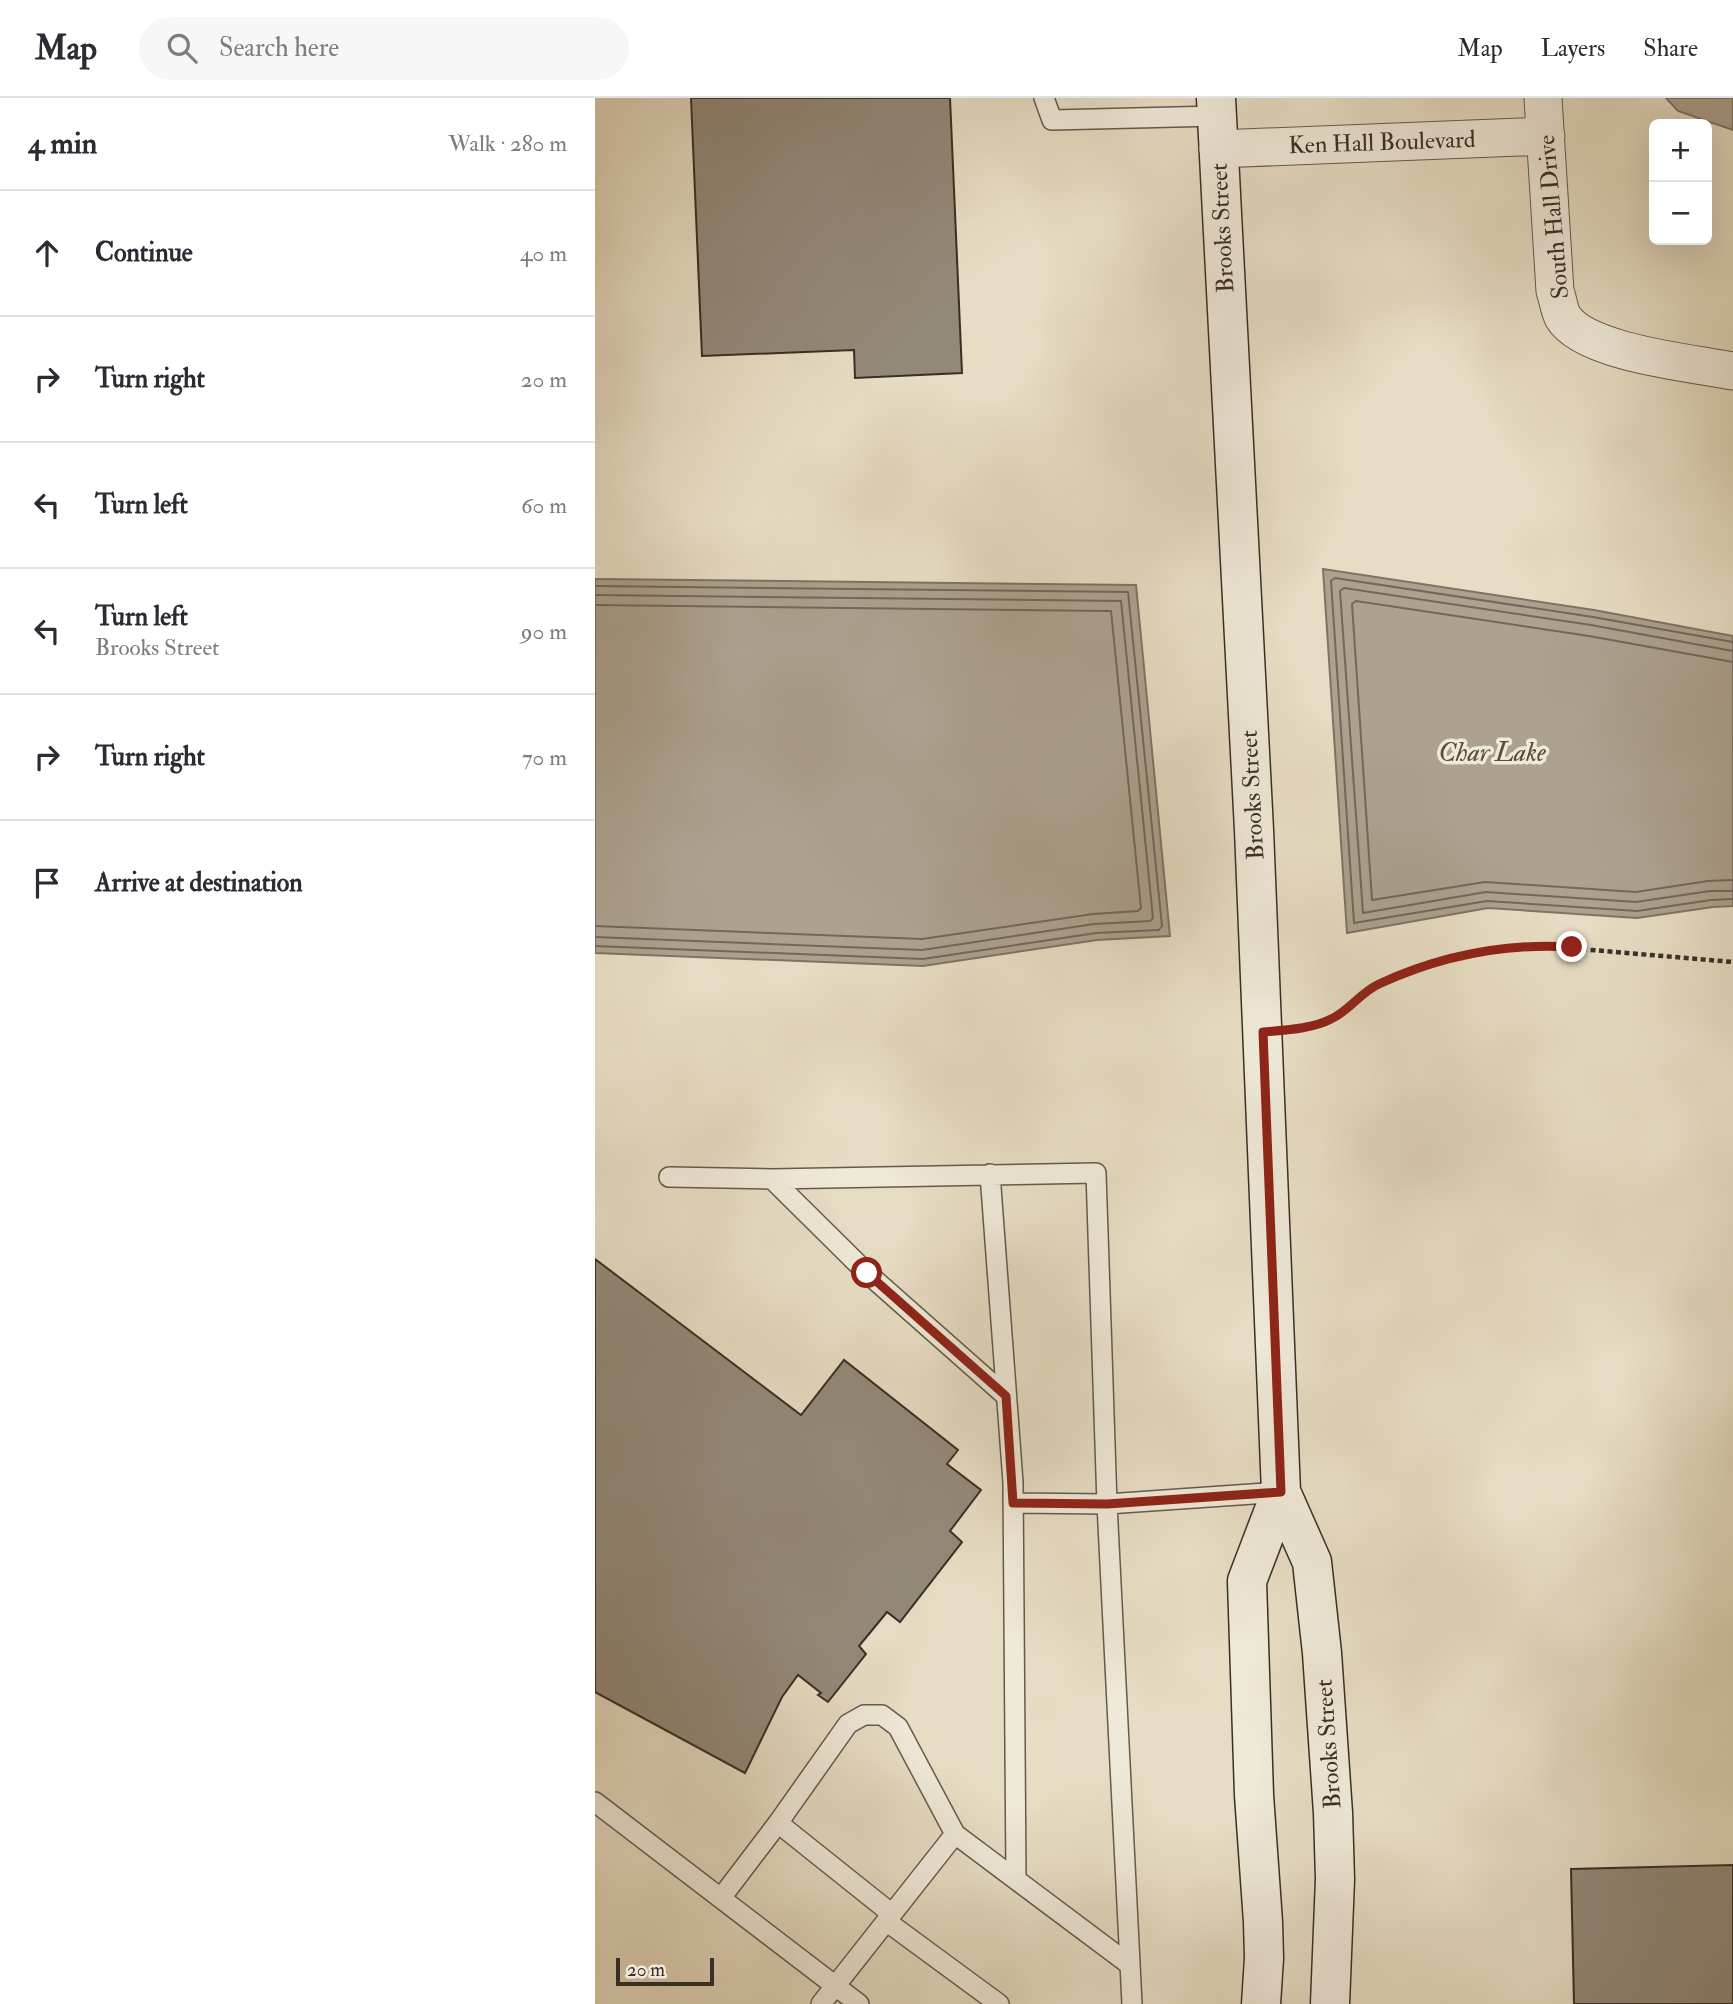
<!DOCTYPE html>
<html lang="en">
<head>
<meta charset="utf-8">
<style>
  body { margin:0; font-family:"IM FELL Double Pica",serif; background:#f7f7f7; color:#2b2b33 }
  .controls { position:absolute; right:21px; top:21px; display:grid; overflow:hidden; border-radius:10px; box-shadow:0 7px 28px #0002 }
  .controls button { width:63px; height:63px; display:grid; place-items:center; padding:0; border:0; border-bottom:2px solid #e1e1e2; background:#fff; color:#2b2b33; font:35px sans-serif }
  .scale { position:absolute; left:21px; bottom:18px; width:98px; box-sizing:border-box; padding-left:7px; border:4px solid #392f27; border-top:0; font-size:19px; line-height:24px; white-space:nowrap; color:#392f27; -webkit-text-stroke:5px #efe9d9; paint-order:stroke }
  .stop { position:absolute; width:21px; height:21px; margin:-16px; border:5px solid #8f2418; border-radius:50%; background:#fff }
  .stop.end { background:#8f2418; border-color:#fff; box-shadow:0 2px 7px #0008 }
  .list { margin:0; padding:0; list-style:none }
  h2 { display:flex; justify-content:space-between; align-items:center; height:91px; margin:0; padding:0 28px; font-size:30px }
  h2 small { font-size:23px; font-weight:400; color:#7c7c81 }
  .list li { display:grid; grid-template-columns:46px 1fr auto; gap:21px; align-items:center; box-sizing:border-box; height:126px; padding:0 28px; border-top:2px solid #e1e1e2 }
  .list b { display:block; font-size:26px; white-space:nowrap }
  .list p { margin:0; font-size:23px; white-space:nowrap; color:#7c7c81 }
  .list em { font-size:23px; font-style:normal; color:#7c7c81 }
  .icon { flex:none; width:38px; height:38px; fill:none; stroke:currentColor; stroke-width:2; stroke-linecap:round; stroke-linejoin:round }
  .map { position:relative; flex:none; width:1138px; height:1906px; overflow:hidden }
  header { display:flex; align-items:center; gap:42px; box-sizing:border-box; height:98px; padding:0 35px; background:#fff; border-bottom:2px solid #e1e1e2 }
  header strong { font-size:33px }
  nav { display:flex; gap:38px; margin-inline-start:auto; font-size:24px }
  .search { width:490px; height:63px; background:#f7f7f7; display:flex; align-items:center; gap:18px; box-sizing:border-box; padding:0 24px; border-radius:38px; color:#7c7c81; font-size:26px }
  main { display:flex }
  aside { flex:1; background:#fff }
  .map>svg:first-child { display:block }
</style>
</head>
<body>
<header>
<strong>Map</strong>
<div class="search"><svg class="icon" aria-label="search" viewBox="0 0 24 24"><circle cx="10" cy="10" r="6"/><path d="M15 15l6 6"/></svg>Search here</div>
<nav><a>Map</a><a>Layers</a><a>Share</a></nav>
</header>
<main>
<aside>
<h2>4 min<small>Walk · 280 m</small></h2>
<ul class="list">
<li><svg class="icon" aria-label="ahead" viewBox="0 0 24 24"><path d="M12 20V5M6 11l6-6 6 6"/></svg><div><b>Continue</b></div><em>40 m</em></li>
<li><svg class="icon" aria-label="right" viewBox="0 0 24 24"><path d="M7 20v-9h11M14 6l5 5-5 5"/></svg><div><b>Turn right</b></div><em>20 m</em></li>
<li><svg class="icon" aria-label="left" viewBox="0 0 24 24"><path d="M17 20v-9H6M10 6l-5 5 5 5"/></svg><div><b>Turn left</b></div><em>60 m</em></li>
<li><svg class="icon" aria-label="left" viewBox="0 0 24 24"><path d="M17 20v-9H6M10 6l-5 5 5 5"/></svg><div><b>Turn left</b><p>Brooks Street</p></div><em>90 m</em></li>
<li><svg class="icon" aria-label="right" viewBox="0 0 24 24"><path d="M7 20v-9h11M14 6l5 5-5 5"/></svg><div><b>Turn right</b></div><em>70 m</em></li>
<li><svg class="icon" aria-label="arrive" viewBox="0 0 24 24"><path d="M6 21V4h12l-3 4 3 4H6"/></svg><div><b>Arrive at destination</b></div></li>
</ul>
</aside>
<div class="map">
<svg width="1138" height="1906" viewBox="0 0 1138 1906">
  <rect width="100%" height="100%" fill="#e7ddc4"/>
  <filter id="stains"><feTurbulence type="fractalNoise" baseFrequency=".00286" numOctaves="4"/><feColorMatrix values="0 0 0 0 .2 0 0 0 0 .09 0 0 0 0 .02 0 0 0 .5 -.17"/></filter>
  <radialGradient id="worn" r=".72"><stop offset=".6" stop-color="#630" stop-opacity="0"/><stop offset="1" stop-color="#630" stop-opacity=".3"/></radialGradient>
  <path fill="#aca28f" stroke="#7e7465" stroke-width="2" d="M1071,0H1138V32L1083,13Z
    M728,471L999,512L1138,538V808L1118,809L1042,820L893,810L752,835Z
    M0,481L541,487L575,838L502,842L328,868L0,855Z"/>
  <g fill="none" stroke-linecap="round" stroke-linejoin="round">
    <path stroke="#72685b" stroke-width="2" d="M0,488L533,494L567,828L564,832L501,835L328,861L0,848
      M0,497L526,503L558,820L555,823L499,826L327,852L0,839
      M0,507L516,513L546,810L543,813L498,816L327,841L0,828
      M1138,544L998,519L740,480L736,483L759,825L892,803L1042,813L1116,802L1138,801
      M1138,553L996,527L749,490L745,493L768,815L891,794L1041,804L1115,793H1138
      M1138,564L994,538L761,503L757,506L777,802L890,784L1041,794L1113,783L1138,782"/>
  </g>
  <path fill="#938979" stroke="#392f27" stroke-width="2" d="M96,0H355L367,275L260,280L259,252L107,258Z
    M0,1161L206,1317L249,1262L363,1352L352,1366L386,1392L355,1433L367,1444L305,1524L292,1514L264,1548L271,1556L233,1604L223,1597L226,1595L203,1577L187,1599L150,1675L0,1594Z
    M1138,1767V1906H979L976,1771Z"/>
  <g fill="none" stroke-linecap="round" stroke-linejoin="round">
    <defs>
      <path id="service" d="M449,0L457,22L622,18
        M395,1076L418,1384L421,1781
        M74,1079L177,1081L501,1075L512,1406L686,1394
        M177,1081L272,1175L411,1298
        M418,1405L512,1406L537,1906
        M0,1704L264,1906
        M183,1725L253,1626L269,1617H287L303,1629L360,1736L535,1867
        M126,1800L183,1725L297,1816
        M291,1823L404,1906
        M226,1906L360,1736"/>
      <path id="minor" d="M948,0L960,193C963,201 964,212 968,219C990,255 1097,265 1138,273
        M623,51L951,38"/>
      <path id="secondary" d="M621,0L659,732L686,1394L717,1464L727,1555L738,1715L740,1781L735,1906
        M666,1906L669,1860L668,1824L659,1697L652,1483L686,1394"/>
    </defs>
    <use href="#service" stroke="#645a4e" stroke-width="22"/>
    <use href="#minor" stroke="#645a4e" stroke-width="39"/>
    <use href="#secondary" stroke="#392f27" stroke-width="41"/>
    <path stroke="#392f27" stroke-width="4.5" stroke-dasharray="5 3.5" stroke-linecap="butt" d="M700,930L736,922L781,887L848,862L882,854L938,847L1138,864"/>
    <use href="#service" stroke="#efe9d9" stroke-width="19"/>
    <use href="#minor" stroke="#efe9d9" stroke-width="37"/>
    <use href="#secondary" stroke="#efe9d9" stroke-width="38"/>
  </g>
  <g fill="none" stroke-linecap="round" stroke-linejoin="round">
    <path stroke="#8f2418" stroke-width="9" d="M272,1175L411,1298L418,1405L512,1406L686,1394L668,934C689,932 717,931 736,921C754,913 766,894 784,886C845,858 911,845 977,849"/>
  </g>
  <g text-anchor="middle" stroke-width="7" stroke-linejoin="round" paint-order="stroke">
    <g font-size="24" fill="#392f27" stroke="#efe9d9">
      <text transform="translate(787 44) rotate(-2)" y="8">Ken Hall Boulevard</text>
      <text transform="translate(958 119) rotate(-95)" y="8">South Hall Drive</text>
      <text transform="translate(627 130) rotate(-93)" y="8">Brooks Street</text>
      <text transform="translate(657 697) rotate(-93)" y="8">Brooks Street</text>
      <text transform="translate(733 1646) rotate(-94)" y="8">Brooks Street</text>
    </g>
    <g font-size="26" font-style="italic" fill="#564c41" stroke="#efe9d9">
      <text x="897" y="663">Char Lake</text>
    </g>
  </g>
  <rect width="100%" height="100%" filter="url(#stains)"/>
  <rect width="100%" height="100%" fill="url(#worn)"/>
</svg>
<div class="controls">
<button>+</button>
<button>−</button>
</div>
<div class="scale">20 m</div>
<div class="stop" style="left:272px;top:1175px"></div>
<div class="stop end" style="left:977px;top:849px"></div>
</div>
</main>
</body>
</html>
